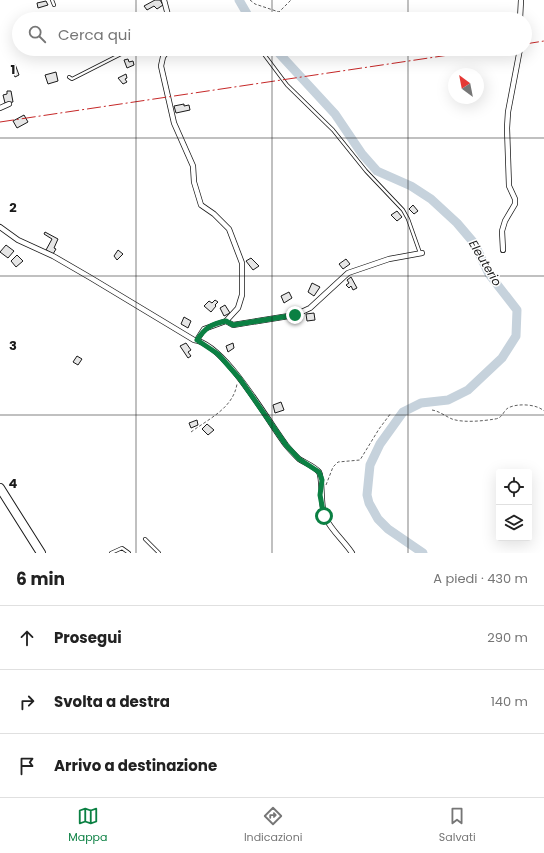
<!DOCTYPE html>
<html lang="it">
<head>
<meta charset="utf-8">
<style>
  body { margin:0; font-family:Poppins,sans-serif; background:#f6f6f6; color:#222 }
  .controls { position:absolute; right:12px; bottom:12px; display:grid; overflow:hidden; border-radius:4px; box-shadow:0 4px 16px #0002 }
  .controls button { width:36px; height:36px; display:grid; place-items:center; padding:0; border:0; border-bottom:1px solid #e0e0e0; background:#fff; color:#222; font:20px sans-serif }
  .compass { position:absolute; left:448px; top:68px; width:36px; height:36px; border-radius:50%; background:#fff; box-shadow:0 4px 16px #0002; rotate:328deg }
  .stop { position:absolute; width:12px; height:12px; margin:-9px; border:3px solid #0b8043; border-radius:50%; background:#fff }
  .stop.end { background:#0b8043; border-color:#fff; box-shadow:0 1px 4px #0008 }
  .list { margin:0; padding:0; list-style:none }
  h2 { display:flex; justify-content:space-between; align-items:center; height:52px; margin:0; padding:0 16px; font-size:17px }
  h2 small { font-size:13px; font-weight:400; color:#767676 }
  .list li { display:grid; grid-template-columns:26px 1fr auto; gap:12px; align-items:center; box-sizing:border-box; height:64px; padding:0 16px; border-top:1px solid #e0e0e0 }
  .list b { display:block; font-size:15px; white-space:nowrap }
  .list em { font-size:13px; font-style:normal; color:#767676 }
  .icon { flex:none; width:22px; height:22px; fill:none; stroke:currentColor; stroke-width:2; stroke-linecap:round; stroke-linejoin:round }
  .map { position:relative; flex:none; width:544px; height:553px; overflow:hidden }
  .search { position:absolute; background:#fff; box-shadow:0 4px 16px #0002; left:12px; right:12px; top:12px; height:44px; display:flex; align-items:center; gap:10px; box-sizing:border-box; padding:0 14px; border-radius:22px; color:#767676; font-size:15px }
  .sheet { height:244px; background:#fff }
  nav { display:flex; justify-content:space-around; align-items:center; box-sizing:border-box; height:56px; border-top:1px solid #e0e0e0; background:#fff; font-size:11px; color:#767676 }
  nav a { display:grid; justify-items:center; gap:2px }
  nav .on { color:#0b8043 }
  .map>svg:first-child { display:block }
</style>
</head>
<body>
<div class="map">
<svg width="544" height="553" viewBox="0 0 544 553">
  <rect width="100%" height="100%" fill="#fff"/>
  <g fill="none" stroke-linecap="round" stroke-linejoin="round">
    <path stroke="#c6d2dc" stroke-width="9" d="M239,0L250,19
      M275,49L335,114L362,154L377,171L411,186L431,199L457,223L474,243L489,274L517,310L516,336L502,358L468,390L448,400L421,403L403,412L380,444L370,465L367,495L369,503L378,519L388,529L423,553"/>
  </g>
  <path fill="#e6e6e6" stroke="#1a1a1a" d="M155,0H160L163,5L157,9L154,6L147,10L144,6Z
    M46,1L48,5L38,8L37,3Z
    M128,59L129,62L133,61L134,65L127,68L124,60Z
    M15,64L19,75L15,77L11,67Z
    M56,72L58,81L48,84L45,75Z
    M126,74L127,78L125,79L127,82L123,84L118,78Z
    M7,91H11L13,102L5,103L3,95L7,94Z
    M184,104V106L189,105L190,110L176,113L174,106Z
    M24,115L28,122L17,128L13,121Z
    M413,205L418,211L414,214L409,209Z
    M397,211L402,217L397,221L391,215Z
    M45,232L58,239L54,248L56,249L53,254L46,250L52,239L44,234Z
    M6,245L14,251L8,258L0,252Z
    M118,250L123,254L117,260L114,256Z
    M17,255L23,261L16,267L11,261Z
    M251,258L259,266L253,270L246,261Z
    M346,259L350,264L343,269L339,264Z
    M351,277L357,288L353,290L351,286L349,288L346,285L349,283L347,280Z
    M312,283L320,287L314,296L308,292Z
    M289,292L292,298L284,303L281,296Z
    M215,300L218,302L215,305L216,306L211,312L204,306L209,301L212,303Z
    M225,305L230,313L224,316L220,308Z
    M314,313L315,320L307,321L306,314Z
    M184,317L191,321L188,328L181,324Z
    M186,343L191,350L188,352L191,356L188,358L180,346Z
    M233,343L234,348L228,352L226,346Z
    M77,356L82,359L78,365L73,362Z
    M281,402L284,410L275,413L273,405Z
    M197,420L198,425L191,428L189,423Z
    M207,424L214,430L208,435L202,429Z"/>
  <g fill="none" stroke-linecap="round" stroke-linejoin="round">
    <defs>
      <path id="lane" d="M52,0L54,5
        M260,49L287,85L333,130L366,171L403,210L408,219L420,253
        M69,77L72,79L131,49
        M145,539L159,553
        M111,553L122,548L129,553"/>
      <path id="street" d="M164,0L169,19
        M520,19L521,0
        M169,49L163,57L161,66L174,123L193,166L194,182L201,205L214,214L229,229L242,263V295L238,308L226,321L204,329L197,340
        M0,108L9,104
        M0,227L18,240L53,256L91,278L194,340C225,344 267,420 286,445C290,450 295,455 299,459C305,463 314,466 319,472C323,478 320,506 325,517C331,530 344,541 352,553
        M503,250L502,231L505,221L515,204V199L509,186L507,128L508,112L520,49
        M226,321L233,325L295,315L310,308L348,273L389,259L422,253"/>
      <path id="primary" d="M0,488L41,553"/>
    </defs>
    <use href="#lane" stroke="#1a1a1a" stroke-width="4"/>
    <use href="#street" stroke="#1a1a1a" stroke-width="6"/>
    <use href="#primary" stroke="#1a1a1a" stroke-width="10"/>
    <path stroke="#5f5f5f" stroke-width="1" stroke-dasharray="3 2" stroke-linecap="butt" d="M250,0L255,4L279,12L291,0
      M432,410C439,411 445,416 452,419C463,423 483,421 495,419C503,418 503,411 508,408C517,403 537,404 544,411
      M191,432C210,418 233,408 237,384
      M326,485L333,467L338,462L360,460L379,429L391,413"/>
    <use href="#lane" stroke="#fff" stroke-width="2.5"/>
    <use href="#street" stroke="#fff" stroke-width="4.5"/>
    <use href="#primary" stroke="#fff" stroke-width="8"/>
    <path stroke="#c62828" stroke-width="1" stroke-dasharray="14 3 2 3" stroke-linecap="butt" d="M525,44L544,41
      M0,122L489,49"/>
  </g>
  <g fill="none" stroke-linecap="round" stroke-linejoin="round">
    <path stroke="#0b8043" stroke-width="5" d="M295,315L233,325L226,321C211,324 205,328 197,340L218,354L240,379L286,445L299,459L319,472L322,480L320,495L324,516"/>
  </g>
  <path fill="none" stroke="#1a1a1a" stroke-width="1" stroke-opacity="0.55" d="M136,0V19M272,0V19M408,0V19M136,49V553M272,49V553M408,49V553M0,138H544M0,276H544M0,415H544"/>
  <g text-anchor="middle" stroke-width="3" stroke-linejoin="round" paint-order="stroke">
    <g font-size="12" font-style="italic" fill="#1a1a1a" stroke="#fff">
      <text transform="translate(485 263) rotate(59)" y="4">Eleuterio</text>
    </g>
  </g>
  <g font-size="13" text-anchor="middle" font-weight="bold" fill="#1a1a1a" stroke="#fff" stroke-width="3" stroke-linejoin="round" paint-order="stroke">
    <text x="13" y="74">1</text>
    <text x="13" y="212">2</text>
    <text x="13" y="350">3</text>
    <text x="13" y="488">4</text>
  </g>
</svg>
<div class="controls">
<button><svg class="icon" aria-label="locate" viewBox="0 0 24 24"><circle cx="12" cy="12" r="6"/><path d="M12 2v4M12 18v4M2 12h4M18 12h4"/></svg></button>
<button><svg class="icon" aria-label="layers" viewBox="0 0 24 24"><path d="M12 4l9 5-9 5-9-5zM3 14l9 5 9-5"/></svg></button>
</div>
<svg class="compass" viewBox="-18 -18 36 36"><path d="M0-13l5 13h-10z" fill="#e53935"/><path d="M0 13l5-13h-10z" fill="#767676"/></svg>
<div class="stop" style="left:324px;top:516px"></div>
<div class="stop end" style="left:295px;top:315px"></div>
<div class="search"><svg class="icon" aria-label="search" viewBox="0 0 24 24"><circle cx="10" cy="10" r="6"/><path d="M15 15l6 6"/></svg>Cerca qui</div>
</div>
<section class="sheet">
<h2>6 min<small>A piedi · 430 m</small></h2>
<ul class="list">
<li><svg class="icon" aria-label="ahead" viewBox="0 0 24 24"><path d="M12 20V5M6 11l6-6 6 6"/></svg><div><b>Prosegui</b></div><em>290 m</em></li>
<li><svg class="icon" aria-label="right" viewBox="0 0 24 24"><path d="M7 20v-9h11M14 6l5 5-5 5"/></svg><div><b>Svolta a destra</b></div><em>140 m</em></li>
<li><svg class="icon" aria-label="arrive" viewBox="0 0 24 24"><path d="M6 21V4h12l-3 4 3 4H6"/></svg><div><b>Arrivo a destinazione</b></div></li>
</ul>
</section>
<nav>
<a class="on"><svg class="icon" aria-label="map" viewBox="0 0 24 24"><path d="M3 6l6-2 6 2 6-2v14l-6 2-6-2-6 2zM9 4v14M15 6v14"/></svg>Mappa</a>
<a><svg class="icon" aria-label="directions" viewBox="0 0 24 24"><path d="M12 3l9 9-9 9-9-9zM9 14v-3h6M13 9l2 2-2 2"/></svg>Indicazioni</a>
<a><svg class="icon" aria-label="saved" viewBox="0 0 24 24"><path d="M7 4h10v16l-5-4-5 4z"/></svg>Salvati</a>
</nav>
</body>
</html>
